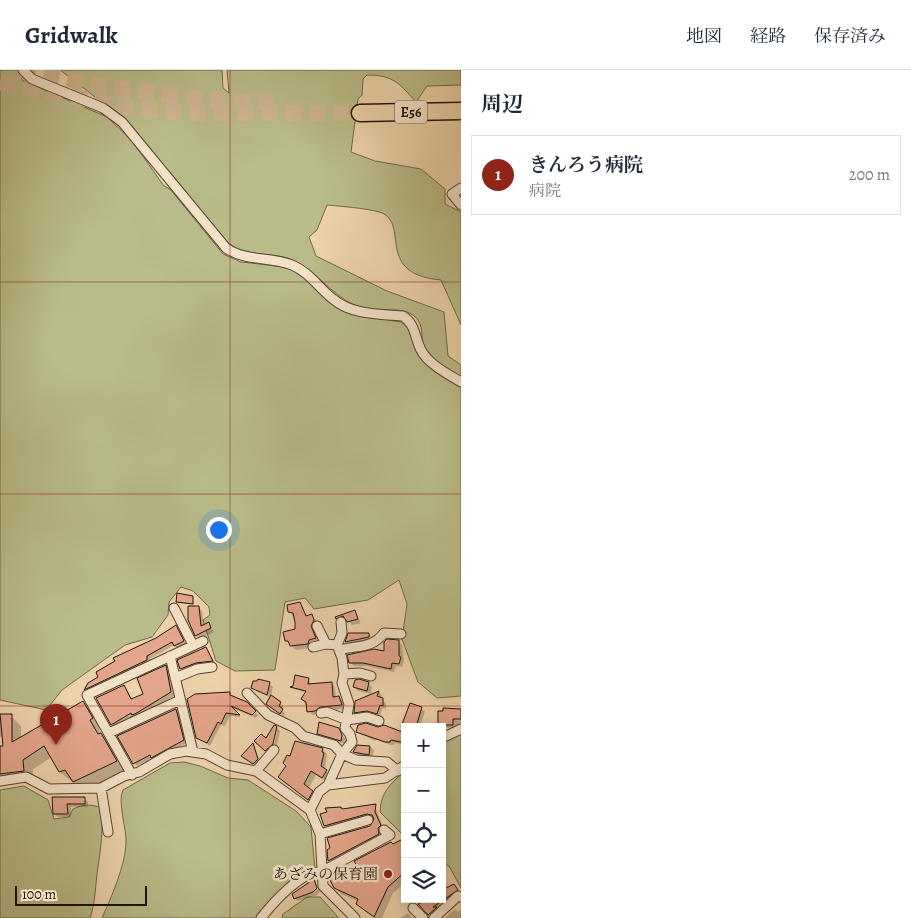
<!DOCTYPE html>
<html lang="ja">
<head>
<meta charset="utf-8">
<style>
  body { margin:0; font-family:Alegreya,"Noto Serif JP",serif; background:#f2f2f3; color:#1f2937 }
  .controls { position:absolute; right:15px; bottom:15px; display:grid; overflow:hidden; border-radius:0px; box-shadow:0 2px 12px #0003 }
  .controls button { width:45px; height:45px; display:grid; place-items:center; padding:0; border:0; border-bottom:1px solid #e0e1e3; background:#fff; color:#1f2937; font:25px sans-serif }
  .scale { position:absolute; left:15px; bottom:12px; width:132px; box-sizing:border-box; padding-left:5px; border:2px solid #1f150c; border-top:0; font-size:14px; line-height:18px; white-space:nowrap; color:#1f150c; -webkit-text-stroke:4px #f4e2c8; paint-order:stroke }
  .you { position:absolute; left:218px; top:459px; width:18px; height:18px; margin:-12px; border:4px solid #fff; border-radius:50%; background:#1a73e8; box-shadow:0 0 0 8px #1a73e833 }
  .badge { display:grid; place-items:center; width:32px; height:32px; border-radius:50%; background:#8f2418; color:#fff; font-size:16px; font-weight:700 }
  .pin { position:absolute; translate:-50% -41px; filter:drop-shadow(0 1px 2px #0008) }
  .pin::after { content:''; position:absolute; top:26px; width:18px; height:15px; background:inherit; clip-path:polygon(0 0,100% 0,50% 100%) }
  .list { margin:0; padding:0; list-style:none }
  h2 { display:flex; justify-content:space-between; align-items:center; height:65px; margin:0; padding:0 20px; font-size:21px }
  h2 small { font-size:16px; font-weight:400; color:#747a83 }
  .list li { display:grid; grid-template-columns:32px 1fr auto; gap:15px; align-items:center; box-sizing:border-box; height:80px; margin:0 10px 10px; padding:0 10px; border:1px solid #e0e1e3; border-radius:0px }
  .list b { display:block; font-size:19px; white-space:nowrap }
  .list p { margin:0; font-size:16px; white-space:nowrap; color:#747a83 }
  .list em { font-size:16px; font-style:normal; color:#747a83 }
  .icon { flex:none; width:28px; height:28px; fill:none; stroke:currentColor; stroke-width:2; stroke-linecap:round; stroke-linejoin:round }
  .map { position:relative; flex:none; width:461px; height:848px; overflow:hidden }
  header { display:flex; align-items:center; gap:30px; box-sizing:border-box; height:70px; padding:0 25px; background:#fff; border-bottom:1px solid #e0e1e3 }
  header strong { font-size:24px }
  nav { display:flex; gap:28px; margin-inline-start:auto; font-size:18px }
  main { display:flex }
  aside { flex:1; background:#fff }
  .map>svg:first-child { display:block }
</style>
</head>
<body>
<header>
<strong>Gridwalk</strong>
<nav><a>地図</a><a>経路</a><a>保存済み</a></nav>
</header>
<main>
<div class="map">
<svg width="461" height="848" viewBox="0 0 461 848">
  <rect width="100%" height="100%" fill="#eed3aa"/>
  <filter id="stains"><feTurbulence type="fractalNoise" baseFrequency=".004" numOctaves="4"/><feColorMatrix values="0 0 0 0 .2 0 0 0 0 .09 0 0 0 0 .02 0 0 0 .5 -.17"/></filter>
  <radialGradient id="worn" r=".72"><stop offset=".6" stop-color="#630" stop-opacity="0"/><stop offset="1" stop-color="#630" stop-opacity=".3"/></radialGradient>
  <path fill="#b9bc88" stroke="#6c684a" d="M0,0H18L22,10L107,47L132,71L164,116L170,119L223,184L241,192L286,197L301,205L335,235L350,244L401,252L409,259L416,281L425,291L461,317V626L437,628L418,612L402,569L407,534L399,510L368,530L314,539L305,528L285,532L275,600L235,601L216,591L203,550L210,545L209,537L193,521L181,517L169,532L168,545L152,567L125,575L62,620L46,640L0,630Z
    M60,0H222L223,18L229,23L227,0H461V15L427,16L416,32C399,13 393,5 367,5L363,9L362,25L358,29L351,82L375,91L421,99L445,119V134L461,142V255L441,210C376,204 408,158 384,144C377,139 338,136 327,135L317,160L309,167L316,186L387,221L444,242L448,286L461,295V307C450,300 432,292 425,279C419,267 426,255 413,245C399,235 372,244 354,235C331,224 316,201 293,190C277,183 258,186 241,180C213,170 169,106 148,81L150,78L129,53Z
    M461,664V818L449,796L442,793V672Z
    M184,692L200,696L228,708L248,710L296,741L311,757L315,799L278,822L257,848H102C111,828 125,796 126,774C127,759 117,732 123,720L170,693Z
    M405,701V767L380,742C381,722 390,714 405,701Z
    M24,716L48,730L54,749L69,747L73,739C84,734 91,734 102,738C103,758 101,777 98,797C95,815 96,831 90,848H0V720Z
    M307,827H320L339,848H282L283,844Z"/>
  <path fill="#0003" fill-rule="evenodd" d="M192,527L194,535L178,532Z
    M300,534L308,547L311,545L316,550L318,556L315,561L320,573L312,578L296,580L286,570L296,560V552L290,542Z
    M198,537L202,541L204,556L208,554L214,562L200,569L196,565Z
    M355,541L361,553L352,555L347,550L340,552L337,548Z
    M176,557L186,574L178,579L174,575L150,589V593L88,622L85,619L89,614Z
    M369,564L371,567L370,571L349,575L347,572L349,565Z
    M398,571L402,575L404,591L402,597L396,596L394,602L367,596H354L350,592L385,582Z
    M206,579L215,593L199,595L185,601L182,598Z
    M166,597L169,600L174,626L116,658L112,654L124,616L133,630L145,624Z
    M308,609L312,615L331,613L335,617L336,628L339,627L343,631L345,639L324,640L319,644L312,645L302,629L306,623L292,618Z
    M269,613L273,617L271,626L284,637L282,640L285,644L284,646L272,638L271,628L252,618Z
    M368,613L372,617L371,624L358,621L354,617Z
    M379,622L382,625L380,629L386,633V639L383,638L380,646L371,644L359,646L355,642L356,632Z
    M230,624L247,633L258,645L256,648L230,637L241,647L230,646L225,656L221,655L210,676L197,667Z
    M83,632L93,643L102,658L99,660L102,665L111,674L126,702L84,722L60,702L52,687L33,699V711L0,716V678L4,677V667H0V645L11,646L21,656V668Z
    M411,634L425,641L421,654L438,657H405V675L395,673L394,675H390L376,669L375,671L357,662H401Z
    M176,640L179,643L186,673L155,690L153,688L137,696L134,693Z
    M461,641V655H456V658H442L439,654Z
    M276,657L280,661L276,678L269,684L256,671L267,670ZM277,661L273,680H270L274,664Z
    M338,660L346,669L345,674L322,667L318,663Z
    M253,675L261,693L257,697L243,686Z
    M370,677L374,680L372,688L358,685L354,682Z
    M322,679L327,684L325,700L331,705L327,712L316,705L308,719L317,727L313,733L284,712Z
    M54,728H84L88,732V737H71V747H58L54,743Z
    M375,736L383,758L380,762L381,767L332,793L329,790L371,757L375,747L370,746L328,758L325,755L343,740Z
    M405,773V813L393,823L382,848H375L357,834L358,831L341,824L335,817L342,802L346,806L393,776Z
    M442,800L445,802L442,813Z
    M314,811L320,821L317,825L298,831L295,828Z
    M454,815L460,824L433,848L421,835L442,829Z
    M455,839L458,842L461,839V848H445Z
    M408,843L413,848H400Z"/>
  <path fill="#e4a68a" stroke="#1f150c" d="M177,523L193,526V534L176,532Z
    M300,532L306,546L312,544L314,550L311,556L316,568L309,570L308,574L290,576L288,571H285L283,562L295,559V552L293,543L288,542L287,535Z
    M188,536H199L201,556L209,552L211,558L195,566L188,550Z
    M355,540L358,549L347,552L343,546L336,549L335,547Z
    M176,555L184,571L174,576L172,572L147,586V590L84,620L88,613L98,607L96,602L115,591L113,588L156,568Z
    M348,563H369V567L345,572Z
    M387,569L399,570V586L401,587L399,594L392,593L391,599L363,593H349L347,585L374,579L384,581V572Z
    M206,577L213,591L196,593L180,599L177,590Z
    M166,595L171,622L135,644L132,645L131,643L111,655L96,628L124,615L131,629L143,624L137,608Z
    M295,605L309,608L308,614L332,612L333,627L339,626L342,635L320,637L315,641L307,642L306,632L301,629L306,621L290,617L293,616Z
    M258,609L270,612L267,625L251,618L253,611H257Z
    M359,609L369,612L367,621L353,617L355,610Z
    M379,621L377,626L383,628V636L380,635L377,644L367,641L354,643L355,631Z
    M230,622V625L247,632L256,641L252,645L231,636L240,645L226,643L221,654L218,652L207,673L196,668L187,629L195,624Z
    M271,625L281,632L279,636L283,639L280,644L266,634Z
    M83,631L93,648L90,650L98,664L101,663L117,691L73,712L65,700L59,702L44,676L23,690L24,701L0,704V676H3L0,644H12V672Z
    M410,633L422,637L416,657H401Z
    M443,638L461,639V649H453V655H438V641H443Z
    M176,639L184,670L151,688L150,685L133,694L117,666Z
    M319,652L339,658L342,665L341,671L317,664Z
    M366,653L378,657L384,655L405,663V673L391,670L390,672H385L356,662L358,655Z
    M274,655L277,656L273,674L265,681L254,671L261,664L266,668Z
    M295,671L323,678L322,682L324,683L321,696L327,700L322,708L311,701L304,714L313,721L308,730L278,707L286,696L283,693L287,685L290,686Z
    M253,673L258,689L253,694L241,686Z
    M357,675L370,676L369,685L353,682Z
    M52,727H85V734H67L68,744H53Z
    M376,734L375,742L381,755L378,758L379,764L328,791L327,780L330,778L327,768L370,756L374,749L372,745L367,744L324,756L320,744L327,742L325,738L341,737L342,739Z
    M405,768V802L388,817L374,847L356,834L358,829L334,818L329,808L342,800L345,805L351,802L358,798L354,791L391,772L393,774Z
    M314,809L317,818L313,822L294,829L292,824Z
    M454,814L458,820L433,837H437L428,845L418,834L428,829H442V820Z"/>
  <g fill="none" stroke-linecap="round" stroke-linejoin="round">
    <path stroke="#cfb692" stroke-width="16" stroke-dasharray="16 8" stroke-linecap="butt" d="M20,0C105,18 190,31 277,33
      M0,12L120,36L184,43H360"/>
    <defs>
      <path id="minor" d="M23,0L32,9L103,38L122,52L226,178C246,192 270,186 292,195C309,202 319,218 333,229C352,245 379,244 403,246C416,255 414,266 421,280C428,294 448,304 461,312
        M461,118L452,124L461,135
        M174,538L193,575
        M337,575L342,563L341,552
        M313,577L326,574
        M340,580C357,575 372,579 384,563L401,564
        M170,586L193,682
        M344,604L360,603L371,606
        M175,608L197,599L212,597
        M247,623L268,645L295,658L303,666L334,675L342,684L356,690L387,692L398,701
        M321,643L327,642L347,650L367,647L379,651
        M109,663L180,630
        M442,668L461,659
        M256,701L274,680
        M132,705L87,625L203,571
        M0,711L26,707L49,719L101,718L124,706L139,702L170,684L186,681L206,684L227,695L256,701L310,740L320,764L323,816L355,848
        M328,715L385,708L405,695
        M101,718L108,762
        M310,740L319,722L328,715L342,684L352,672L350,664L345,658L349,634L342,613L344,604L342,588L337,575L326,574L317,556
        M320,764L368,750
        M413,838L423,848
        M261,848C273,833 301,801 321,802L390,765L384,760
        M434,848L458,826L461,827"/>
      <path id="motorway" d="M360,43L461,41"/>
    </defs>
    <use href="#minor" stroke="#534434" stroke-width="11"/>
    <use href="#motorway" stroke="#1f150c" stroke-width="19"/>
    <use href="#minor" stroke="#f4e2c8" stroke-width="9"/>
    <use href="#motorway" stroke="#eed3aa" stroke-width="16"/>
  </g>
  <path fill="none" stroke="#8f2418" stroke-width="1" stroke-opacity="0.55" d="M230,0V848M0,212H461M0,424H461M0,636H461"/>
  <circle fill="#8f2418" stroke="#f4e2c8" stroke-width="2" cx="388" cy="804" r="5"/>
  <g text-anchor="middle" stroke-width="5" stroke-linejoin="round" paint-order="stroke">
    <rect fill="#f4e2c8" stroke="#5f5244" stroke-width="1" x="395" y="30.5" width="32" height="23" rx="4"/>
    <g font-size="14" font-weight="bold" fill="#1f150c">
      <text x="411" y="47">E56</text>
    </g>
    <g font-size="15" fill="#1f150c" stroke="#f4e2c8" text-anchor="end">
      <text x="378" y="809">あざみの保育園</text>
    </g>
  </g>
  <rect width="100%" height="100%" filter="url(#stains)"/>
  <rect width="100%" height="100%" fill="url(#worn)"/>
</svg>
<div class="controls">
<button>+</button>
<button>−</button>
<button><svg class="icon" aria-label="locate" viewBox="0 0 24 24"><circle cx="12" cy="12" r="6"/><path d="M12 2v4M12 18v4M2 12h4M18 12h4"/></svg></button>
<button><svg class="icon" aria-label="layers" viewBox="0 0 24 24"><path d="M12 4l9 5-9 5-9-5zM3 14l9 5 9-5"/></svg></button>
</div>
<div class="scale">100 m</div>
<div class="you"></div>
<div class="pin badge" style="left:56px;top:675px">1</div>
</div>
<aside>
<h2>周辺<small></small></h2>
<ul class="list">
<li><span class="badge">1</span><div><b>きんろう病院</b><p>病院</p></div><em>200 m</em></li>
</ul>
</aside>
</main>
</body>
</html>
